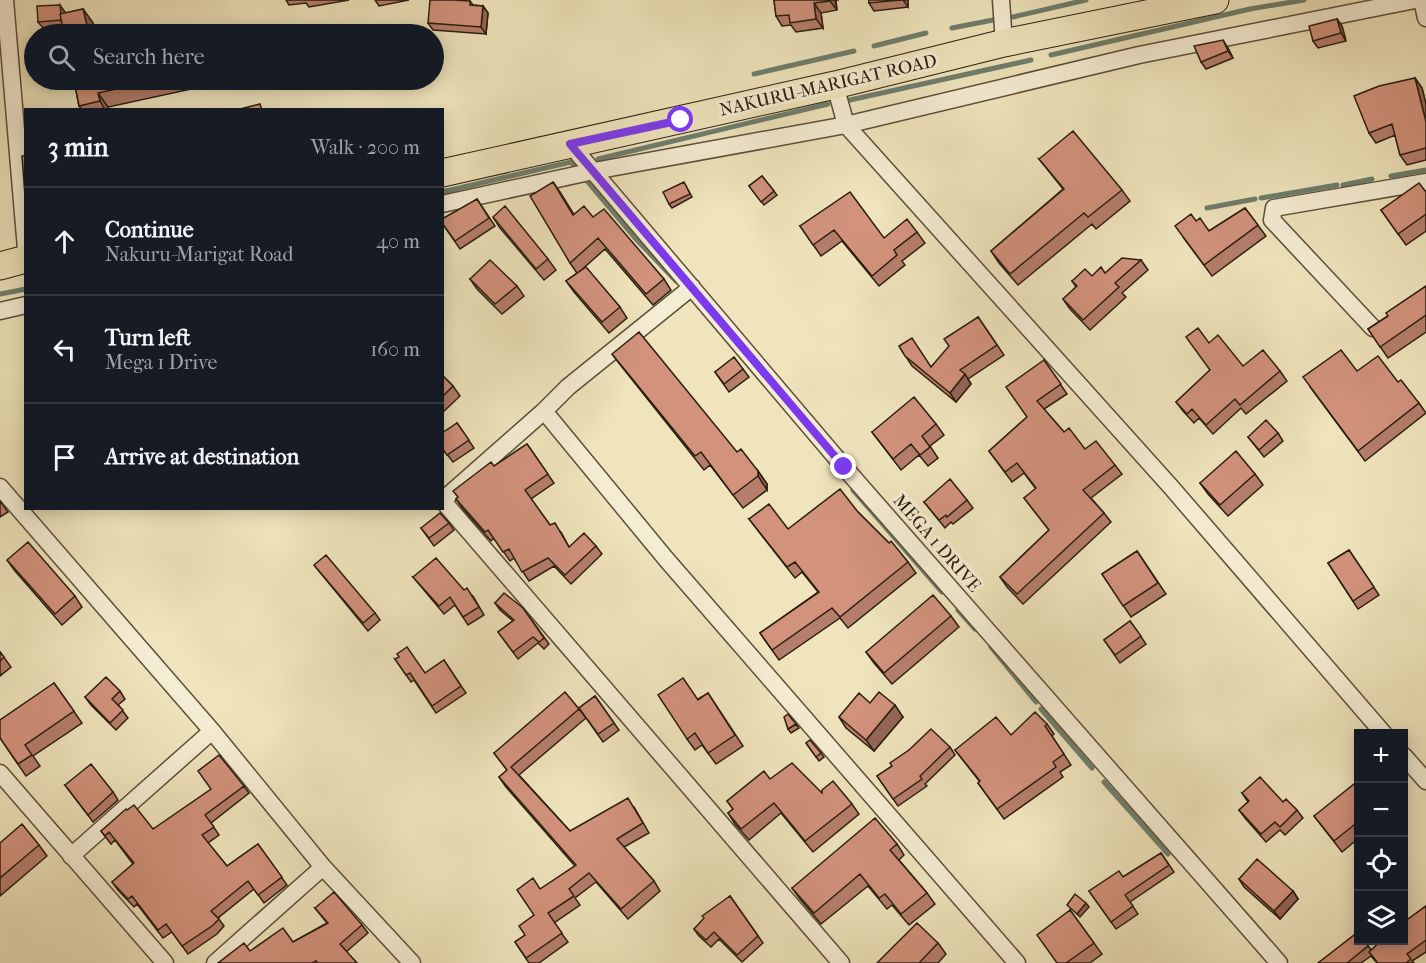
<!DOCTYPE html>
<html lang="en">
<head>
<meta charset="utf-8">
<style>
  body { margin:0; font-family:"IM FELL French Canon",serif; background:#242831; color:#f1f3f6 }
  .controls { position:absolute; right:18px; bottom:18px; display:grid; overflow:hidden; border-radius:0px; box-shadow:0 3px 15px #0003 }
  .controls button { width:54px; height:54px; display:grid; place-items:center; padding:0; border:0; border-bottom:2px solid #363941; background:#171b24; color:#f1f3f6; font:30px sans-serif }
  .stop { position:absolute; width:18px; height:18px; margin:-14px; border:4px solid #7c3aed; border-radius:50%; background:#fff }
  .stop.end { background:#7c3aed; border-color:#fff; box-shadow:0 2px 6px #0008 }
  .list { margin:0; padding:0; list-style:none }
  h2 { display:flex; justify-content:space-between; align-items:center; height:78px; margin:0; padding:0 24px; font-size:26px }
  h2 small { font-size:20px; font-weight:400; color:#9ea1a6 }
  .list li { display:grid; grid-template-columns:39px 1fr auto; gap:18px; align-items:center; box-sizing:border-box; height:108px; padding:0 24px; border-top:2px solid #363941 }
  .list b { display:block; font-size:22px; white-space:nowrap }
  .list p { margin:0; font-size:20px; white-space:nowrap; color:#9ea1a6 }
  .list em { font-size:20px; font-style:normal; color:#9ea1a6 }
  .icon { flex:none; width:33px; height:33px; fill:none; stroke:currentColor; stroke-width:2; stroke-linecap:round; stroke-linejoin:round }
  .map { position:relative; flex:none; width:1426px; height:963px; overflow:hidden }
  .search { position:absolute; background:#171b24; box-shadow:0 3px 15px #0003; left:24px; top:24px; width:420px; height:66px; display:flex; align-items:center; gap:15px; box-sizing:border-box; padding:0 21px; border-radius:33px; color:#9ea1a6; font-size:22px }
  .panel { position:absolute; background:#171b24; box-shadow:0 3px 15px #0003; left:24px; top:108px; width:420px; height:402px; border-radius:0px }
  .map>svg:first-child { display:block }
</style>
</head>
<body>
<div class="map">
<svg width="1426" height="963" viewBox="0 0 1426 963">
  <rect width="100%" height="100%" fill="#efe4bc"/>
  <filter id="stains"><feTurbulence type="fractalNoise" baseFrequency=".00333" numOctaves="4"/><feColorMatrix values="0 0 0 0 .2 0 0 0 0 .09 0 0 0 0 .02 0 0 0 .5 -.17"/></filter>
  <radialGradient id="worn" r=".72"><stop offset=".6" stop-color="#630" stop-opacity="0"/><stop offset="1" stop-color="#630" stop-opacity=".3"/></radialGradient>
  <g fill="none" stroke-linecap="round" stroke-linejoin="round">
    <path stroke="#6e7e6d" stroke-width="5" d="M1013,17L1086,0
      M952,28L993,20
      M874,46L926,33
      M1051,55L1250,9L1304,0
      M754,74L854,51
      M850,100L1031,60
      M598,159L828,104
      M1391,176L1426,170
      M587,181L635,238L676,281
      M1343,185L1372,179
      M442,192L571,162L578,170
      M1261,198L1337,185
      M1207,208L1255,199
      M0,294L26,289
      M853,490L942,592
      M958,610L975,629
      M991,647L1036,702
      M1041,709L1092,768
      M1104,782L1168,854"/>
    <defs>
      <path id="minor" d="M5,0L26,249
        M1001,0L1004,43
        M1422,0L1426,18
        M835,85L846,125L1171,487L1384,734
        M570,144L844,467L1279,963
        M442,204L594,171L846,125L1139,55L1415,0
        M692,287L568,387L544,411L666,559L1017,963
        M0,311L26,305
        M1373,328L1272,220L1274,208L1426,182
        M0,487L212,731L323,867L412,963
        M442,500L841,963
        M443,500L544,411
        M1404,756L1426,781
        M0,773L165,963
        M71,856L212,731
        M215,963L323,867"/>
      <path id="primary" d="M442,173L835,85L1004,43L1215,0
        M0,266L26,259"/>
    </defs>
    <use href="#minor" stroke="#5c4f3b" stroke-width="19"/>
    <use href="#primary" stroke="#2b1d10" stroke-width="29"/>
    <use href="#minor" stroke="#f5edd3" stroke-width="16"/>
    <use href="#primary" stroke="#efe4bc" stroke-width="27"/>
  </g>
  <path fill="#b57e6b" stroke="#2b1d10" stroke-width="1.5" d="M286,0H349L309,7L306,3L289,5Z
    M375,0H409L379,6Z
    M774,0H839H836L837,10L821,13L823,28L796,32L791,25L782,26L776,16Z
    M869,0H908V7L874,11L869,3Z
    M470,1L473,5L483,6L488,13L486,34L433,30L428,23Z
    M83,9L93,23L96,34H64L63,28L44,29L38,22L66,13Z
    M1337,19L1342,26L1346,41L1318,48L1313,41Z
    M1228,48L1233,58L1206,69L1201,62Z
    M1415,78L1422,88L1426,104V160L1407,165L1400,155L1395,135L1376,143L1369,133Z
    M74,80H195L196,88L108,107V110H82L79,106Z
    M1039,159L1122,190L1130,201L1096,229L1092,224L1018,285L999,263L991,251L1063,189Z
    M762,176L777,195L764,205L749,186Z
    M553,182L574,215L593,217L664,279L671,290L653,305L605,249L578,273L620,307L627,318L609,333L574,292L566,281L577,273L570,263Z
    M686,186L692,197L672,208L669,204Z
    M1426,192V231L1406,245L1381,210Z
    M477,199L495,226L460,249L442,223Z
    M1245,208L1266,236L1212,276L1183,237L1196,221L1209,231Z
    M493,217L548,259L556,270L544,280L500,228Z
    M800,226L884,238L917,232L925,243L902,261L905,265L879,286L842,241L821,256Z
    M1141,260L1148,270L1122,293L1126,297L1090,330L1070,309L1063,299L1076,287L1072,281L1105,273Z
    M470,279L517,286L524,296L502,314L477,289Z
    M1426,286V332L1388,358L1368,329L1388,316Z
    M978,317L1004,355L968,379L971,384L956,402L912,366L899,346L931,367Z
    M1209,343L1243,366L1280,371L1287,381L1246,414L1241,408L1213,434L1199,418L1194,423L1183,411L1176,402L1210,370Z
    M612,354L737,452L758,471L767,484V490L743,508L710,465L704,470L622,367Z
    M1044,360L1067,394L1044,409L1064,432L1085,449L1115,465L1122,474L1091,498L1104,513L1111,522L1023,604L1007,587L1000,577L1049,530L1024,498L1036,489L1024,473L1012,482L989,451L1027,417Z
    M743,369L749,377L729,392L715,372Z
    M1357,371L1398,382L1419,403L1426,413L1365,461L1310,387Z
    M442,375L453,386L460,396L442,413Z
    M457,423L474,448L453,462L442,448Z
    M936,424L944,435L930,446L938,458L928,466L919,455L901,470L872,432Z
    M1278,433L1283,441L1264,457L1248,437Z
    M527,444L554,483L531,499L550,525L561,532L569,547L596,546L602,554L571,584L554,566L529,581L514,558L510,561L494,538L491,541L462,508L456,499L494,466Z
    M1255,474L1263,485L1228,516L1208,494L1200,483Z
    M967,500L973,508L953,524L951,522L945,528L924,502Z
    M0,501L8,512L0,517Z
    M858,512L908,562L916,573L848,628L840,618L779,660L760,633L818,592L802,572L795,578L749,519L788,529Z
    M449,523L454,530L434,546L421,528Z
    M1349,550L1379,595L1358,609L1328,563Z
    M1137,551L1166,594L1131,617L1102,574Z
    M7,560L75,596L82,607L62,625L15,571Z
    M314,565L375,613L380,620L368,631Z
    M413,577L464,590L473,596L484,615L468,625L455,605L444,614Z
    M495,603L523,608L549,644L544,649L538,643L518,659L498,632L513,621L500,610Z
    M951,616L959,627L892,684L874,663L866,652Z
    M1130,621L1146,644L1120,663L1104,640Z
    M0,652L11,667L0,676Z
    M395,659L425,673L444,660L466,693L436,713L414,680L411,682Z
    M54,683L82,723L33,756L40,766L26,776L0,738Z
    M120,691L125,699L118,705L128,718L116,730L91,705L85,697Z
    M708,693L743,746L716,764L702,745L695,750L687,739L698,699Z
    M595,696L619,730L603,742L579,708Z
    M870,703L903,717L874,751L846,728L839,717Z
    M579,709L586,718L519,775L570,831L634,807L649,833L624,847L654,881L660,891L628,919L596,882L575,898L580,905L554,923L568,942L539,963H529L515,942L525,935L534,915L541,889L575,866L506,787L499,777L507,770L494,753Z
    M796,724L799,728L791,733L788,729Z
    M1047,724L1054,734L1052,736L1071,765L1060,772L1063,777L1004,819L978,783L980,782L955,750L1011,735Z
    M806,743L821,753L824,757L819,761Z
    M950,747L955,755L925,784L927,786L898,806L877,776L892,766L909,750Z
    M770,779L822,793L852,804L859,814L813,852L781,813L749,840L735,824L728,813L733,809L727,801Z
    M65,785L113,792L118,800L93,822Z
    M244,786L249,793L211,823L219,835L208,843L227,866L258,844L287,885L264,903L254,889L218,918L224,926L217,934L188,954L172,932L163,938L137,904L134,907L118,890L112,882L133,864L115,840L111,844L101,831L127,810L153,829Z
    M1359,789V838L1342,852L1314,816Z
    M1242,793L1283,802L1297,810L1303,818L1285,835L1280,830L1266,842L1245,818L1239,810L1248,802Z
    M0,843L39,845L47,856L0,896Z
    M897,844L904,855L899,860L927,893L935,904L909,925L892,905L887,909L868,886L821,924L800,899L792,888Z
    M1161,853L1174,872L1130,902L1138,914L1116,929L1089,891L1123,877Z
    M1239,879L1293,891L1298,899L1280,919L1244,887Z
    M730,896L763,943L742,962L719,939L711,947L699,936L694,929Z
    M1426,906V952L1412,961L1414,963H1377L1371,956L1361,963H1318L1364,940L1371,950Z
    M315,908L362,925L368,933L346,952L357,963H218L250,951L293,942L327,923Z
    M1070,910L1102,954L1090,963H1057Z
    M938,943L946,954L938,963H877Z"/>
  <path fill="#936657" stroke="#2b1d10" stroke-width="1.5" d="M830,0H835L837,10L830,1Z
    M903,0H908V7Z
    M814,3L821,13L823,28L816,19Z
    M60,5L65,12L61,20Z
    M483,6L488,13L486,34L481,27Z
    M83,9L93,23L96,34H89Z
    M1337,19L1342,26L1346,41L1341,33Z
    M1223,40L1228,48L1233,58L1228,51Z
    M1415,78L1422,88L1426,104V122Z
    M190,80H195L196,88Z
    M98,93L108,107V110H105L100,101Z
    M553,182L560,192L581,226L573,215Z
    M965,374L971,384L956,402L950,393Z
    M758,471L767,484V490L758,476Z
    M895,705L903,717L874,751L866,740Z
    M1293,891L1298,899L1280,919L1274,911Z
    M1086,903L1089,907L1080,917L1077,914Z"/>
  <path fill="#d2927c" stroke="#2b1d10" stroke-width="1.5" d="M430,0H454L470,1V5L483,6L481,27L428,23Z
    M774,0H830V1L814,3L816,19L790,23L789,15L776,16Z
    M869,0H901L869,3Z
    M60,5L61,14H60L61,20L38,22L37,6Z
    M83,9L89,34H64L60,14Z
    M1337,19L1341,33L1313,41L1309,26Z
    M1223,40L1228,51L1201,62L1194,46Z
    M1415,78L1426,122V148L1400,155L1392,124L1369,133L1354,96L1379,86Z
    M74,80H157L98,93L100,101L79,106Z
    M260,104L262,110H236Z
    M1073,131L1122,190L1088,217L1084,213L1010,274L991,251L1064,189L1039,159Z
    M26,155V196H25L22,156Z
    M762,176L774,191L761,202L749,186Z
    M553,182L573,215L584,206L593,217L604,209L664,279L646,294L598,238L570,263L530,196Z
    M684,182L690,194L669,204L663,192Z
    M1419,183L1426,192V214L1398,234L1381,210Z
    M850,192L884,238L907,219L917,232L894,250L897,255L872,276L834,230L813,245L800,226Z
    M477,199L489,218L455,241L442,223V219Z
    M505,206L548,259L536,269L493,217Z
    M1245,208L1258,225L1204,265L1175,226L1191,214L1196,221L1200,218L1209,231Z
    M1122,258L1141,260L1115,283L1119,287L1083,320L1063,299L1077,286L1072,281L1085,269L1092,276L1101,267L1105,273Z
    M490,260L517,286L495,304L470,279Z
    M586,267L620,307L602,322L566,281Z
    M1426,286V315L1380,347L1368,329L1388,316L1386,313Z
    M978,317L997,345L960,370L965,374L950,393L905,356L899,346L912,338L931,367L949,346L944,339Z
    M1198,328L1209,343L1218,335L1243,366L1263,350L1280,371L1240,405L1235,399L1206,425L1192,409L1187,414L1176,402L1210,370L1186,337Z
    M639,332L737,452L741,449L758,471V476L733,495L701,452L695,456L612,354Z
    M1341,350L1357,371L1378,356L1398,382L1401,380L1419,403L1358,451L1303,377Z
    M734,357L743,369L724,384L715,372Z
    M1044,360L1061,384L1037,401L1064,432L1069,428L1085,449L1096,441L1115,465L1083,490L1104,513L1017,594L1000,577L1049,530L1024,498L1036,488L1017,463L1005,472L989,451L1027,417L1006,387Z
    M442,375L453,386L442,397Z
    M914,397L936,424L922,436L930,447L920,455L911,444L893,459L872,432Z
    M1266,420L1278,433L1259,450L1248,437Z
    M457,423L469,440L447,455L442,448V433Z
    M527,444L548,474L525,490L550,525L555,523L569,547L584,533L596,546L565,575L548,558L522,572L509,549L503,552L488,530L485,532L456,499L458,497L453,491L491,462L494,466Z
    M1236,451L1255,474L1220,505L1200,483Z
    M950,479L967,500L947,517L946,515L939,520L924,502Z
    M840,489L858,512L889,543L891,541L908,562L840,617L832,608L772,650L760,633L819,592L795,562L787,567L749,519L769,504L788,529Z
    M440,513L449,523L429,538L421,528Z
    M28,542L75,596L55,614L7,560Z
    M1349,550L1374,587L1353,601L1328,563Z
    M1137,551L1158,583L1123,606L1102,574Z
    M326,555L375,613L363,623L314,565Z
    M436,558L464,590L467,588L479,607L463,617L450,597L439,606L413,577Z
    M504,593L523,608L544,638L539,642L533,637L513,652L498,632L514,620L495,603Z
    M933,595L951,616L884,673L866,652Z
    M1130,621L1141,636L1115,655L1104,640Z
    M407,647L425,673L444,660L461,686L432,706L410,673L406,675L395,659L399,657L397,654Z
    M0,652L4,657L0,661Z
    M106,677L120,691L112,699L123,710L110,723L85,697Z
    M683,678L698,700L708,693L735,735L708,753L695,733L687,739L658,695Z
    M54,683L74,711L25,745L32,755L18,764L0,738V720Z
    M565,692L579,709L511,767L570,831L628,798L643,823L617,839L654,881L621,909L589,873L569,889L574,896L548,913L562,933L526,958L515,942L525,935L519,926L534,915L517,890L533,878L540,889L576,865L499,777L507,770L494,753Z
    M879,692L895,705L866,740L839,717L859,693L870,703Z
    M595,696L614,723L598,734L579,708Z
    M1035,712L1047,724L1045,726L1064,754L1053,762L1056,767L997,809L978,783L980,781L955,750L996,717L1011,735Z
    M788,714L796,724L788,729L784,717Z
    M931,729L950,747L920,776L922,779L893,799L877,776L892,766L890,763L909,750Z
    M810,740L821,753L816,757L806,743Z
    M219,755L244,786L205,815L214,827L202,835L227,866L258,844L282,877L258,895L248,881L211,911L219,919L212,926L182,946L166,924L158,930L132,896L128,899L112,882L134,863L109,832L105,836L101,831L126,809L127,810L134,805L153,829L211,789L198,771Z
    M792,763L822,793V790L833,781L852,804L805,841L774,803L741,829L728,813L733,809L727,801L764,771L770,779Z
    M91,764L113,792L88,815L65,785Z
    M1260,777L1283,802L1286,799L1297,810L1280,827L1275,822L1261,834L1239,810L1249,801L1242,793Z
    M1354,784L1359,789V821L1334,841L1314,816Z
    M875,818L897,844L890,850L927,893L901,914L885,894L879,898L860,874L814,913L792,888Z
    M22,824L39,845L0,878V843Z
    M1161,853L1169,865L1125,895L1133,906L1111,922L1089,891L1119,871L1123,877Z
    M1257,859L1293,891L1274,911L1239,879Z
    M334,892L362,925L340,944L357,963H318L316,961L312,963H218L244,943L250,951L283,928L293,942L328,923L315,908Z
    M1075,894L1086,903L1077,914L1067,905Z
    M730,896L758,936L737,955L714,932L706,940L694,929L704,918L702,916Z
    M1426,906V940L1407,954L1411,959L1406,963H1378L1369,952L1382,940H1404V922Z
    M1070,910L1094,943L1066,963H1057L1037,935Z
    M917,923L938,943L919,963H877Z
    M1358,932L1359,934V940H1364L1368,946L1347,963H1318Z"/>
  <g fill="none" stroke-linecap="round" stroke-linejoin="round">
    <path stroke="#7c3aed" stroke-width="8" d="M681,120L570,144L844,467"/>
  </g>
  <g text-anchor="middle" stroke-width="6" stroke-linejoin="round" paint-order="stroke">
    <g font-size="18" fill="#2b1d10" stroke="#f5edd3">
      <text transform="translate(828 85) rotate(-13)" y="6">NAKURU-MARIGAT ROAD</text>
      <text transform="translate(937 543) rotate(49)" y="6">MEGA 1 DRIVE</text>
    </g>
  </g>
  <rect width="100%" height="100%" filter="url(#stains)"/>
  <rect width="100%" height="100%" fill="url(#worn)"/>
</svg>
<div class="controls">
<button>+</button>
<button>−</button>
<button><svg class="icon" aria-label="locate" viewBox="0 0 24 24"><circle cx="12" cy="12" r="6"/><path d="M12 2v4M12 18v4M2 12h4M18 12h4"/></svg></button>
<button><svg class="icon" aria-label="layers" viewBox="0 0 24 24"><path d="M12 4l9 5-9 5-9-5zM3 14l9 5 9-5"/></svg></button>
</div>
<div class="stop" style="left:681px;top:120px"></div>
<div class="stop end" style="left:844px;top:467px"></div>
<div class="search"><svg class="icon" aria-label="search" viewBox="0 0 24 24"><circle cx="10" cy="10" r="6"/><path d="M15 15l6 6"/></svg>Search here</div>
<section class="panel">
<h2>3 min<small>Walk · 200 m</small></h2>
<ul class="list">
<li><svg class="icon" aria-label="ahead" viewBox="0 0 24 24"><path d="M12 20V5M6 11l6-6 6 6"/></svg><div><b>Continue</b><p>Nakuru-Marigat Road</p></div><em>40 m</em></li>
<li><svg class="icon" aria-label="left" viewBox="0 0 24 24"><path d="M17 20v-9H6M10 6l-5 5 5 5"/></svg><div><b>Turn left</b><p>Mega 1 Drive</p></div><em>160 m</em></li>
<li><svg class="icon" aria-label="arrive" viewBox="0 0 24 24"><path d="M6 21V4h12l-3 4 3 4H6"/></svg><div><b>Arrive at destination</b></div></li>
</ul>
</section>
</div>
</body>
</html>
